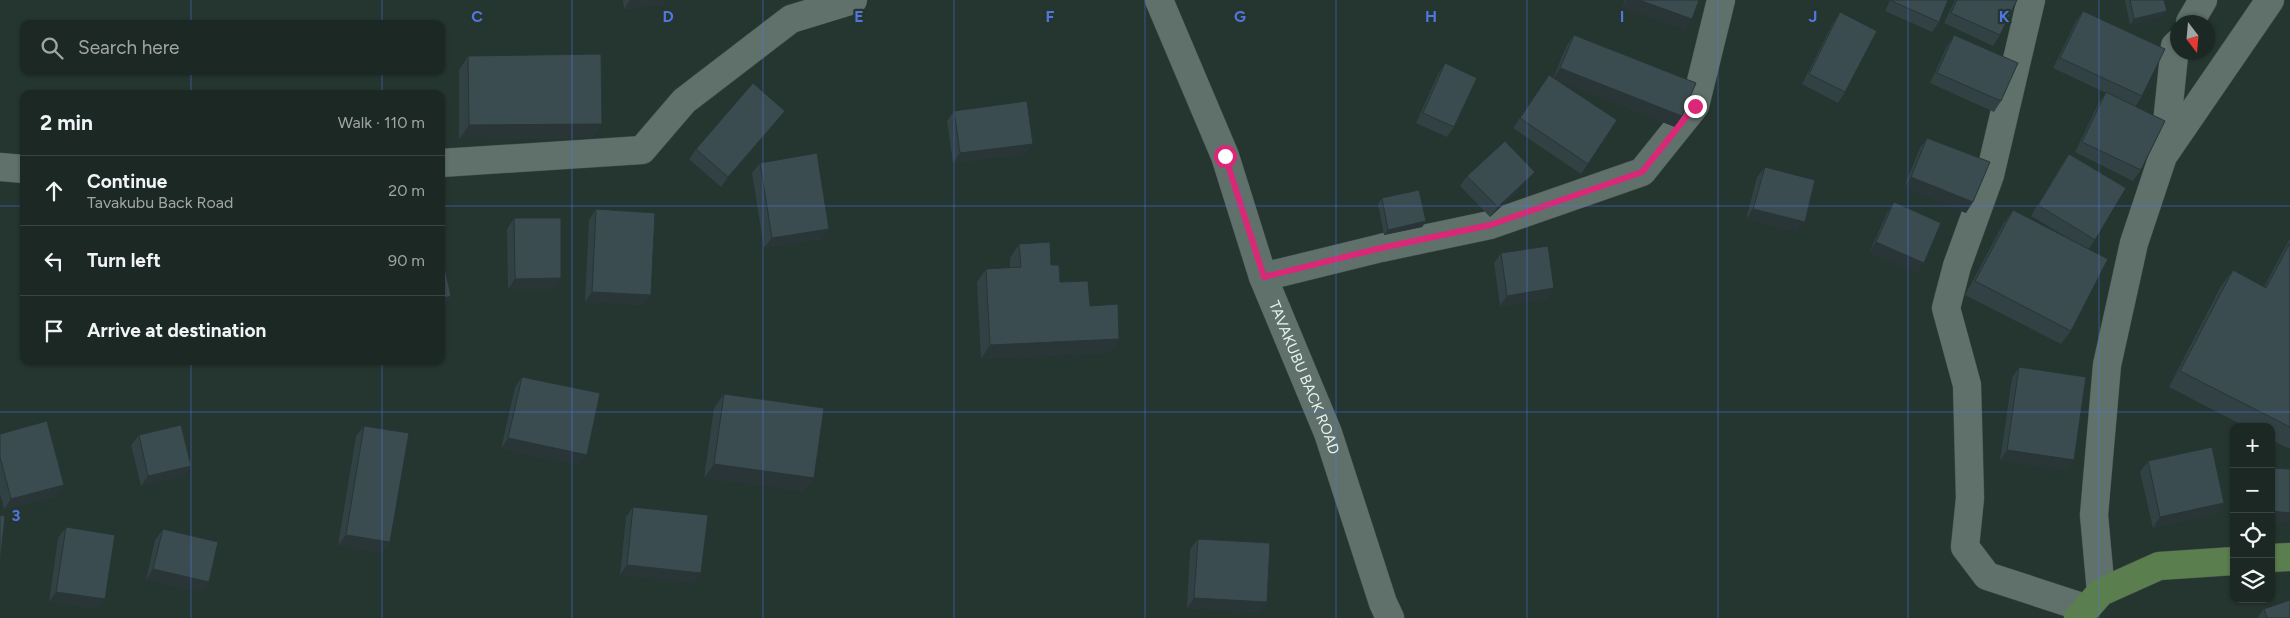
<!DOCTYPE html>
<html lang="en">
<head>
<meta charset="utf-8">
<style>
  body { margin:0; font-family:Figtree,sans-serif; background:#293430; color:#f1f3f6 }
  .controls { position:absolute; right:15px; bottom:15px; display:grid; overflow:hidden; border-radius:10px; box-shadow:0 1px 4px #0004 }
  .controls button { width:45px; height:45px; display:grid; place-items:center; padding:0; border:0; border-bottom:1px solid #3a4441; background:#1c2823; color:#f1f3f6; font:25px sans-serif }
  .compass { position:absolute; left:2170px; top:15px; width:45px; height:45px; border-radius:50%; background:#1c2823; box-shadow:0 1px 4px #0004; rotate:164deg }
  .stop { position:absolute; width:15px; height:15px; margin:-11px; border:4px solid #db2777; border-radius:50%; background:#fff }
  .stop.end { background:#db2777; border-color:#fff; box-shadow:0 1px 5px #0008 }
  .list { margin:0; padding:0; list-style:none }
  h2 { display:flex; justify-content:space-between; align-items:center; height:65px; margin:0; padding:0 20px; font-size:21px }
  h2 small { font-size:16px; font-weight:400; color:#a0a6a6 }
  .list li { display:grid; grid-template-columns:32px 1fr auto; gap:15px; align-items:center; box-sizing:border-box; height:70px; padding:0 20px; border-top:1px solid #3a4441 }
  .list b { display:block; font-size:19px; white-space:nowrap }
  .list p { margin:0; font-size:16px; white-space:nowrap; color:#a0a6a6 }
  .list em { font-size:16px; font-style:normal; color:#a0a6a6 }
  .icon { flex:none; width:28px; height:28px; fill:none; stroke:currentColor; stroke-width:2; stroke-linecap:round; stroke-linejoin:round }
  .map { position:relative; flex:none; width:2290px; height:618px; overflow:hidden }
  .search { position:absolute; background:#1c2823; box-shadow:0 1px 4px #0004; left:20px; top:20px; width:425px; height:55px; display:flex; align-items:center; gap:12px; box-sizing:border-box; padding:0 18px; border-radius:10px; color:#a0a6a6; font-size:19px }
  .panel { position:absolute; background:#1c2823; box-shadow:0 1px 4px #0004; left:20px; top:90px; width:425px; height:275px; border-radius:10px }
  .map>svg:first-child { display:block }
</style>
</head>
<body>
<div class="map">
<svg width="2290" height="618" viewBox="0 0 2290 618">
  <rect width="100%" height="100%" fill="#25352f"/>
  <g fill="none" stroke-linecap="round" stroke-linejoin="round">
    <defs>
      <path id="minor" d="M2031,0L1990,175L1957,266L1946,308L1967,385L1970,498L1965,547L1987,576L2085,608
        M2190,22L2203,0
        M2164,152L2175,46L2178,43
        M441,163L642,150L684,101L791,19L853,0
        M0,167L24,169
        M1263,277L1381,248L1490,225L1642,172L1695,106L1721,0
        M2101,592L2094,515L2107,365L2134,243L2163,156L2270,0"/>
      <g id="tertiary">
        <path id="s1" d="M1159,0L1225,156L1263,277L1328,433L1383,603L1390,618"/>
      </g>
      <path id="secondary" d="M2271,558L2290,557
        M2078,618L2101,592L2159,566L2234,561"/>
    </defs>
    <use href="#minor" stroke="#42504b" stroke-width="29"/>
    <use href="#tertiary" stroke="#42504b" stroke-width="29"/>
    <use href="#secondary" stroke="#42504b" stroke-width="29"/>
    <use href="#minor" stroke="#60716b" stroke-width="28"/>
    <use href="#tertiary" stroke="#60716b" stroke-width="28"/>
    <use href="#secondary" stroke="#5b7e4f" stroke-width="28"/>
  </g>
  <path fill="#324144" d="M623,0H666L663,5L624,9Z
    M1625,0H1699L1685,29L1622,7Z
    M1890,0H1948L1939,22L1932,32L1885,11Z
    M1955,0H2017L2000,35L1993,46L1944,23Z
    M2125,0H2164L2163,16L2130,25Z
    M2083,11L2142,96L2135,107L2141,170L2133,181L2075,152L2099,102L2106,93L2053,68L2076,21Z
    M1840,12L1845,92L1838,103L1802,84L1833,23Z
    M1574,35L1682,116L1675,127L1556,80L1617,120L1581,174L1513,128L1549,75L1553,78L1567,45Z
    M1954,35L2001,101L1994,112L1930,83L1947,46Z
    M468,56L602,124L592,138L459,139V70Z
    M1445,63L1454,127L1447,137L1416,123L1438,74Z
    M954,111L1026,154L953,163L947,121Z
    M778,121L721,187L689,159L696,149Z
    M1927,138L1966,213L1904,187L1920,148Z
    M2069,154L2095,240L2089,249L2071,331L2061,344L1965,295L2003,224L2013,210L2071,240L2031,216L2062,164Z
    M760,163L822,239L764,248L752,173Z
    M1765,167L1797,232L1746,219L1757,177Z
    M1535,172L1528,182L1490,217L1460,186L1467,176Z
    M1382,198L1426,221L1422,227L1384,235L1378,204Z
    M1894,202L1924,263L1917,273L1869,253L1887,213Z
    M596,209L651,295L644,305L585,302L589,220Z
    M514,218L561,278L554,289H508L507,229Z
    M2290,238V449L2271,440V427H2246L2169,387L2221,286L2233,270L2264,287Z
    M1019,244L1051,265L1060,282L1090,306L1119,339L1110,353L981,359L977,282L986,269L1010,268V258Z
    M1501,253L1554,288L1547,299L1500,306L1494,263Z
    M2019,367L2067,470L2000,461L2012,378Z
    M522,377L580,465L501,449L515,387Z
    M724,394L814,478L804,491L704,478L714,408Z
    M364,426L383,553L338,545L356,436Z
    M0,434L57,496L4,509L0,494Z
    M139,435L191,466L183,476L141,486L131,445Z
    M2148,461L2224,503L2217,514L2153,528L2140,472Z
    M633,507L701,573L694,583L620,575L626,517Z
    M66,527L98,609L49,602L58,538Z
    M163,529L209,582L202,592L146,580L155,540Z
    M1198,539L1267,602L1260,612L1187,608L1190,549Z
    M2264,609L2290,618H2257Z"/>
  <path fill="#293537" d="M630,0H666L663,5L624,9Z
    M1627,0H1639L1692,19L1685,29L1622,7Z
    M2167,11L2163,16L2130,25L2134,19Z
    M1560,68L1682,116L1675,127L1553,79Z
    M785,111L778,121L721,187L728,177Z
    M602,124L592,138L459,139L469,125Z
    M1033,144L1026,154L953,163L960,153Z
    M1535,172L1528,182L1490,217L1498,207Z
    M1911,177L1973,202L1966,213L1904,187Z
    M1753,209L1805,222L1797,232L1746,219Z
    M1426,221L1422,227L1384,235L1388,230Z
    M829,229L822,239L764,248L772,238Z
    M1876,242L1924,263L1917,273L1869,253Z
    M561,278L554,289H508L515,279Z
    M1554,288L1547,299L1500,306L1507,296Z
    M592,292L651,295L644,305L585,302Z
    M451,296L444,307H441V299Z
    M1119,339L1110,353L981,359L990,345Z
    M508,438L587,455L580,465L501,449Z
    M2007,450L2074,460L2067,470L2000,461Z
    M714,464L814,478L804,491L704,478Z
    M191,466L183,476L141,486L148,476Z
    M64,485L57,496L4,509L11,499Z
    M2224,503L2217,514L2153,528L2160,517Z
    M2271,511L2290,513V523L2271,522Z
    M346,535L390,542L383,553L338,545Z
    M627,565L701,573L694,583L620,575Z
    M153,569L209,582L202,592L146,580Z
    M56,592L105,599L98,609L49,602Z
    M1194,598L1267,602L1260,612L1187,608Z"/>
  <path fill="#3a4c4f" stroke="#293537" d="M1639,0H1699L1692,19Z
    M1892,0H1948L1939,22L1892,1Z
    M1957,0H2017L2000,35L1951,13Z
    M2130,0H2164L2167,11L2134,19Z
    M2083,11L2165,49L2142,96L2060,58Z
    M1840,12L1877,31L1845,92L1809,74Z
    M1574,35L1696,83L1682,116L1560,68Z
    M1954,35L2018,63L2001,101L1937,73Z
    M601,54L602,124L469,125L468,56Z
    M1445,63L1477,78L1454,127L1423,113Z
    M1549,75L1617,120L1588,164L1520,118Z
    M753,83L785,111L728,177L696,149Z
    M2106,92L2165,121L2141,170L2082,142Z
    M1027,101L1033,144L960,153L954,111Z
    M1927,138L1990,162L1973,202L1911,177Z
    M1505,141L1535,172L1498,207L1467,176Z
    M817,153L829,229L772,238L760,163Z
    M2069,154L2126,188L2095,240L2038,205Z
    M1765,167L1815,180L1805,222L1753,209Z
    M1419,190L1426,221L1388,230L1382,198Z
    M1894,202L1941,223L1924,263L1876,242Z
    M596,209L655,213L651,295L592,292Z
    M2013,210L2108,259L2071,331L1975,281Z
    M514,218H561V278L515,279Z
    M1050,242L1051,265H1059L1060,282L1088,281L1090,306L1118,304L1119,339L990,345L986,269L1021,267L1019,244Z
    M2290,243V427L2180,371L2233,270L2266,288Z
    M1548,246L1554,288L1507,296L1501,253Z
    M441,250L451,296L441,299Z
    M2019,367L2086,377L2074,460L2007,450Z
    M522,377L600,393L587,455L508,438Z
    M724,394L824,408L814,478L714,464Z
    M47,421L64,485L11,499L0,457V434Z
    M181,425L191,466L148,476L139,435Z
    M364,426L409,433L390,542L346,535Z
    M2212,447L2224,503L2160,517L2148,461Z
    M2271,468L2290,469V513L2271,511Z
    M633,507L708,515L701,573L627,565Z
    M0,515L5,516L0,563Z
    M66,527L115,535L105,599L56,592Z
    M163,529L218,542L209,582L153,569Z
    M1198,539L1270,543L1267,602L1194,598Z
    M2290,600V618H2267L2264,609Z"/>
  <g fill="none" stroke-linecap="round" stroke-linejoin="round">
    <path stroke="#db2777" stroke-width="6" d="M1225,156L1264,277L1381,248L1490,225L1642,172L1695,106"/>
  </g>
  <path fill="none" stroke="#5077de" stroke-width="1" stroke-opacity="0.55" d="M191,0V24M382,0V24M572,0V618M763,0V618M954,0V618M1145,0V618M1336,0V618M1527,0V618M1718,0V618M1908,0V618M2099,0V618M191,71V94M382,71V94M0,206H24M441,206H2290M191,361V618M382,361V618M0,412H2290"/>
  <g text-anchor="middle" stroke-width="4.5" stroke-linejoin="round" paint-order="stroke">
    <g font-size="15" fill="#e9f3ef" stroke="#25352f">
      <text dy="5" stroke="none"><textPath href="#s1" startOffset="405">TAVAKUBU BACK ROAD</textPath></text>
    </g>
  </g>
  <g font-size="16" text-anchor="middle" font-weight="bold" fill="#5077de" stroke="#25352f" stroke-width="4.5" stroke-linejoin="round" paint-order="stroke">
    <text x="477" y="22">C</text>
    <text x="668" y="22">D</text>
    <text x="859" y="22">E</text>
    <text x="1050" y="22">F</text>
    <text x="1240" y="22">G</text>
    <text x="1431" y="22">H</text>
    <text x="1622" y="22">I</text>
    <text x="1813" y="22">J</text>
    <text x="2004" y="22">K</text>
    <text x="16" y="521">3</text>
  </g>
</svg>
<div class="controls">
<button>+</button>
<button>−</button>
<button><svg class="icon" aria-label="locate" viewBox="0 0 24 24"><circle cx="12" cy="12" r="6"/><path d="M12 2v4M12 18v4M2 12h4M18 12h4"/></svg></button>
<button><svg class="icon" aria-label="layers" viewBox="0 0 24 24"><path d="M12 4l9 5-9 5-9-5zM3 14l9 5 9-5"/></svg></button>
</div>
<svg class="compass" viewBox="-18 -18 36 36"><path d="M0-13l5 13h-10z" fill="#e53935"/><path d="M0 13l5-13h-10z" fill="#a0a6a6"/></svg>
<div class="stop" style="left:1225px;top:156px"></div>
<div class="stop end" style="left:1695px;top:106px"></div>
<div class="search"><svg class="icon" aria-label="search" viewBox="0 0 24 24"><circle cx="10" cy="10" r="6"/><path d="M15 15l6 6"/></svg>Search here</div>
<section class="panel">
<h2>2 min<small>Walk · 110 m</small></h2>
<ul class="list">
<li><svg class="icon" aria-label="ahead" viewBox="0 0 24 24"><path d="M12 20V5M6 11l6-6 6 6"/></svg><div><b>Continue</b><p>Tavakubu Back Road</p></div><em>20 m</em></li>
<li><svg class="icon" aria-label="left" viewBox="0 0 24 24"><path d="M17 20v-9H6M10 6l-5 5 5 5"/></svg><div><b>Turn left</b></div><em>90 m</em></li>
<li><svg class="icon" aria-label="arrive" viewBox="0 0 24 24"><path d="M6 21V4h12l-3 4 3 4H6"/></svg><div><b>Arrive at destination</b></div></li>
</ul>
</section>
</div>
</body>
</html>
